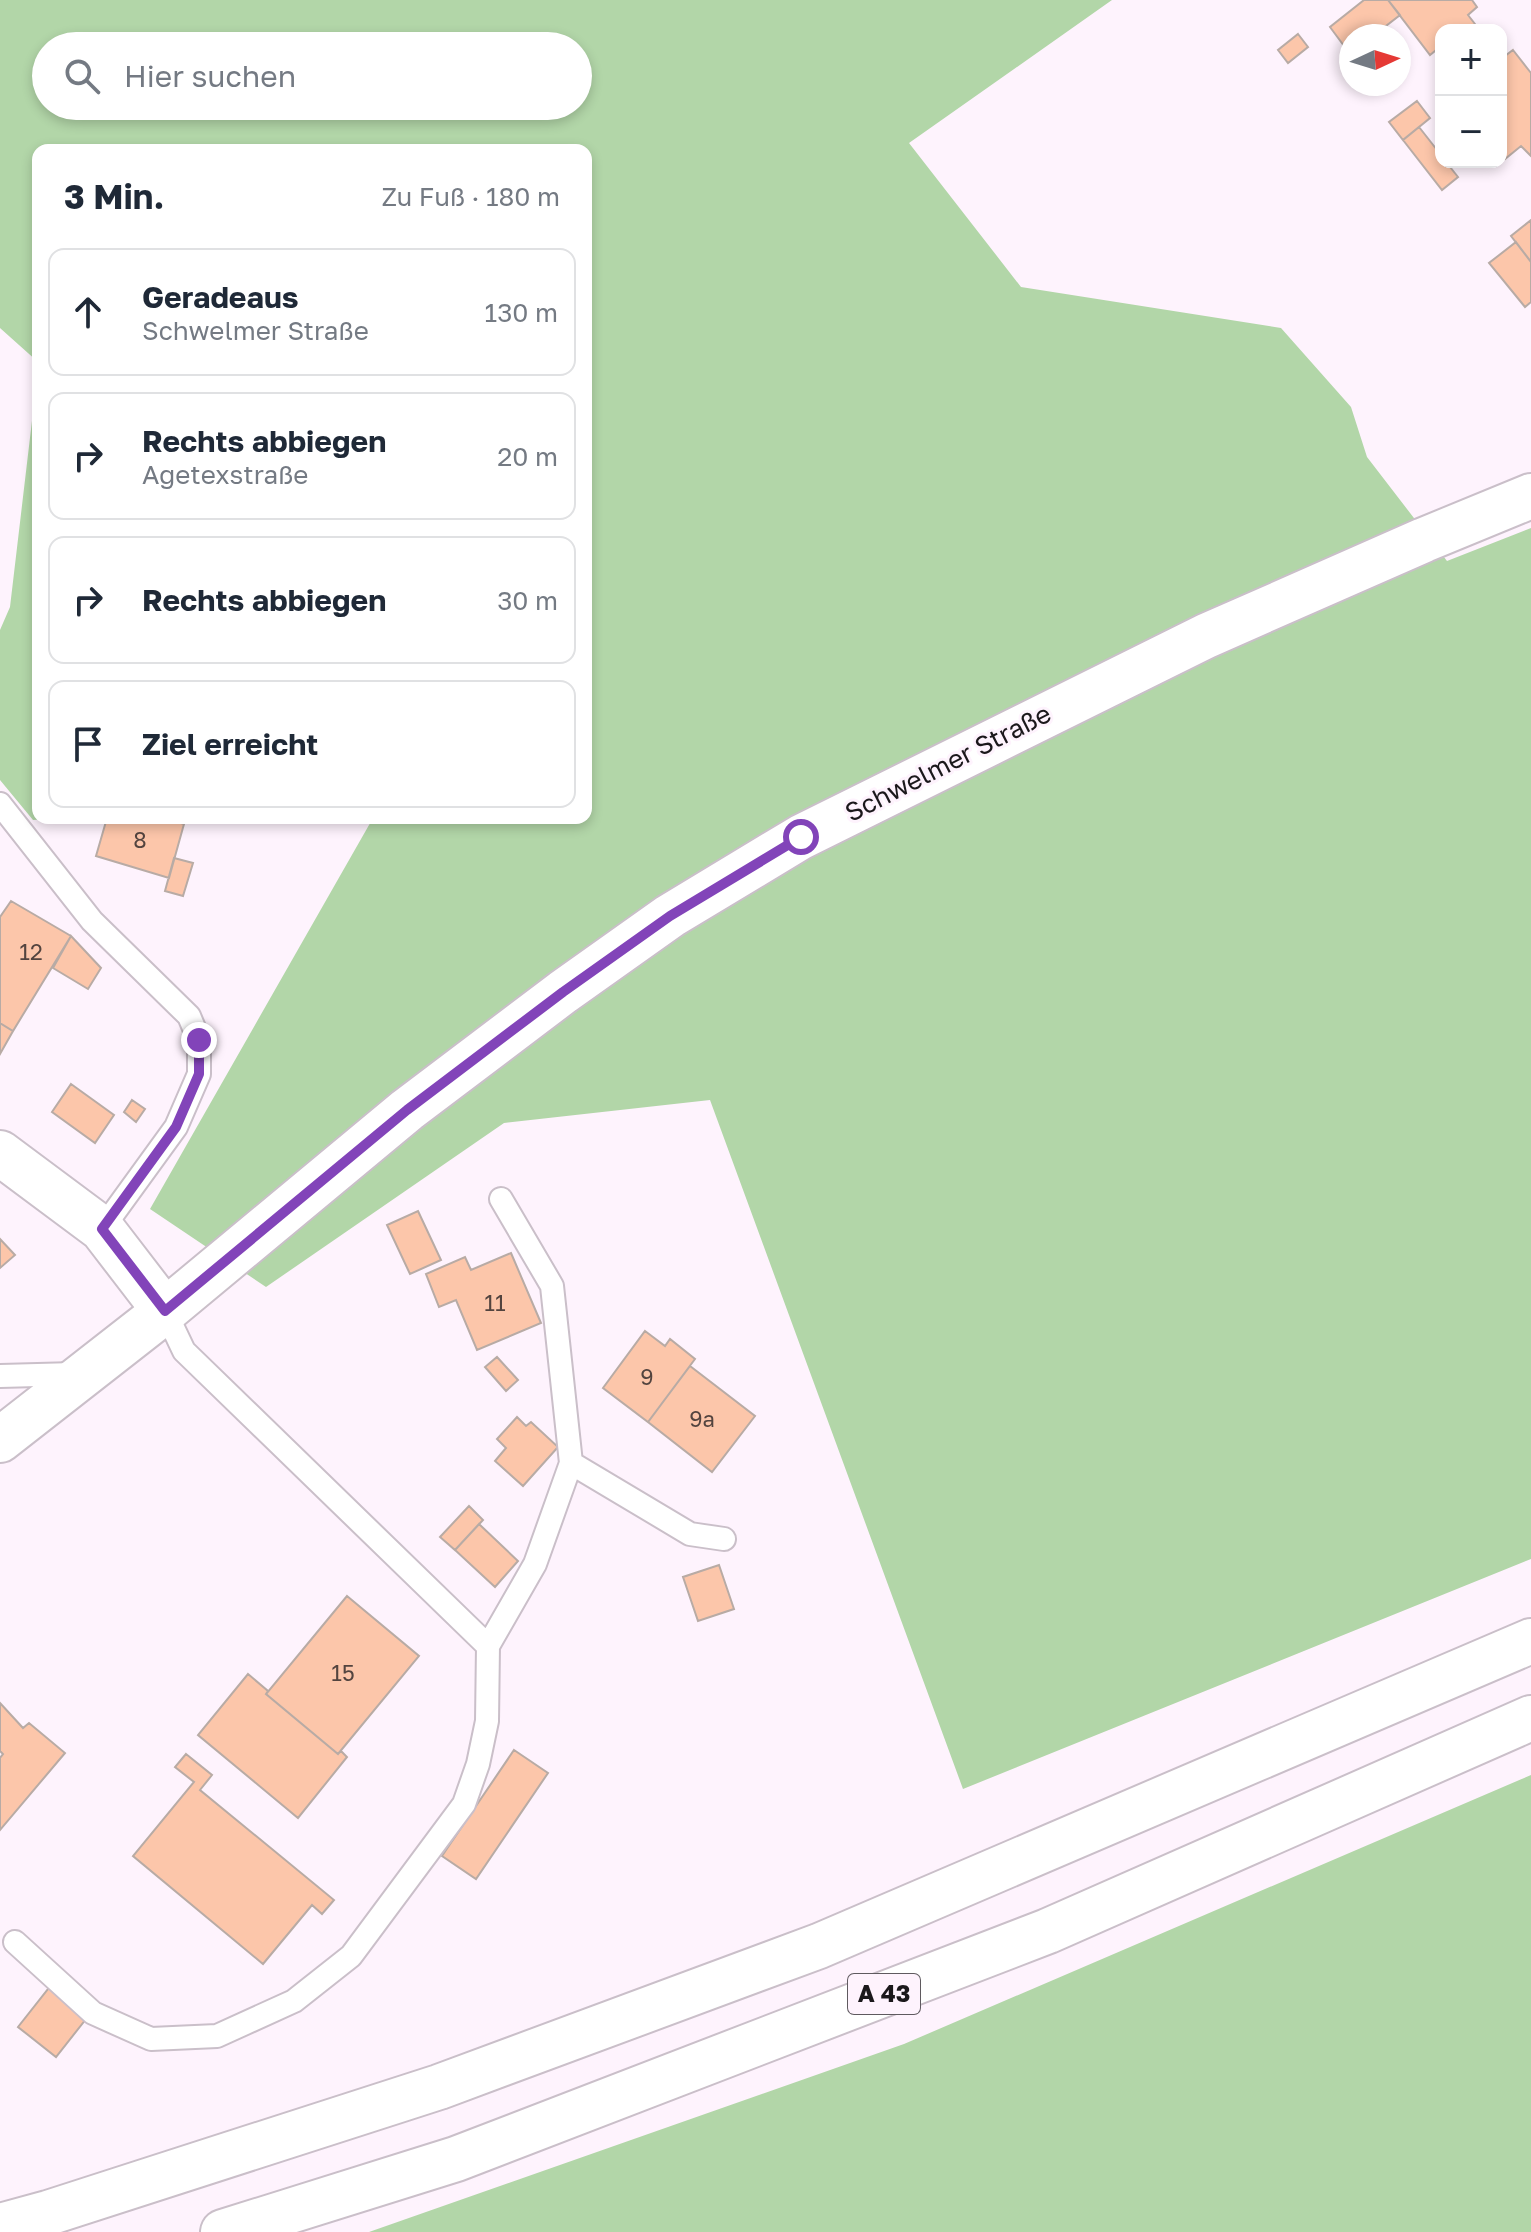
<!DOCTYPE html>
<html lang="de">
<head>
<meta charset="utf-8">
<style>
  body { margin:0; font-family:"Golos Text",sans-serif; background:#f6f6f7; color:#1f2937 }
  .controls { position:absolute; right:24px; top:24px; display:grid; overflow:hidden; border-radius:16px; box-shadow:0 4px 12px #0003 }
  .controls button { width:72px; height:72px; display:grid; place-items:center; padding:0; border:0; border-bottom:2px solid #e0e1e3; background:#fff; color:#1f2937; font:40px sans-serif }
  .compass { position:absolute; left:1339px; top:24px; width:72px; height:72px; border-radius:50%; background:#fff; box-shadow:0 4px 12px #0003; rotate:86deg }
  .stop { position:absolute; width:24px; height:24px; margin:-18px; border:6px solid #8244b9; border-radius:50%; background:#fff }
  .stop.end { background:#8244b9; border-color:#fff; box-shadow:0 2px 8px #0008 }
  .list { margin:0; padding:0; list-style:none }
  h2 { display:flex; justify-content:space-between; align-items:center; height:104px; margin:0; padding:0 32px; font-size:34px }
  h2 small { font-size:26px; font-weight:400; color:#747a83 }
  .list li { display:grid; grid-template-columns:52px 1fr auto; gap:24px; align-items:center; box-sizing:border-box; height:128px; margin:0 16px 16px; padding:0 16px; border:2px solid #e0e1e3; border-radius:16px }
  .list b { display:block; font-size:30px; white-space:nowrap }
  .list p { margin:0; font-size:26px; white-space:nowrap; color:#747a83 }
  .list em { font-size:26px; font-style:normal; color:#747a83 }
  .icon { flex:none; width:44px; height:44px; fill:none; stroke:currentColor; stroke-width:2; stroke-linecap:round; stroke-linejoin:round }
  .map { position:relative; flex:none; width:1531px; height:2232px; overflow:hidden }
  .search { position:absolute; background:#fff; box-shadow:0 4px 12px #0003; left:32px; top:32px; width:560px; height:88px; display:flex; align-items:center; gap:20px; box-sizing:border-box; padding:0 28px; border-radius:44px; color:#747a83; font-size:30px }
  .panel { position:absolute; background:#fff; box-shadow:0 4px 12px #0003; left:32px; top:144px; width:560px; height:680px; border-radius:16px }
  .map>svg:first-child { display:block }
</style>
</head>
<body>
<div class="map">
<svg width="1531" height="2232" viewBox="0 0 1531 2232">
  <rect width="100%" height="100%" fill="#fef3fd"/>
  <path fill="#b2d6a8" fill-rule="evenodd" d="M0,0H1112L909,143L1021,287L1281,328L1351,407L1367,457L1447,561L1531,528V1559L963,1789L710,1100L504,1123L266,1287L150,1209L373,818H586V150H38V362L0,328ZM46,46H578V106H46Z
    M38,370V818H62L33,820L0,780V630L10,607Z
    M1531,1775V2232H369L904,2044Z"/>
  <path fill="#fcc6aa" stroke="#b8aba5" stroke-width="2" d="M1364,0H1388L1400,15L1373,36H1351L1350,54L1330,27Z
    M1388,0H1472L1477,7L1468,15L1475,24L1468,30H1441V46L1430,55Z
    M1298,34L1308,47L1288,63L1278,50Z
    M1513,50L1531,73V156L1521,146L1505,159L1501,154V59Z
    M1417,101L1430,118L1403,140L1389,122Z
    M1419,127L1441,155V162H1446L1458,177L1442,190L1403,140Z
    M1531,220V262L1511,236Z
    M1516,242L1531,262V302L1525,307L1489,263Z
    M107,818H165L184,824L169,878L96,856Z
    M174,858L193,863L183,896L165,891Z
    M11,901L71,936L13,1031L0,1023V917Z
    M71,936L101,968L88,989L53,968Z
    M0,1023L13,1031L0,1054Z
    M71,1084L114,1115L95,1143L52,1112Z
    M132,1100L145,1109L136,1122L124,1112Z
    M418,1211L441,1260L410,1274L387,1225Z
    M0,1239L15,1255L0,1268Z
    M511,1253L541,1323L477,1350L456,1300L439,1307L426,1274L465,1257L471,1270Z
    M645,1331L665,1346L670,1339L695,1359L648,1422L603,1388Z
    M497,1357L518,1380L506,1391L485,1367Z
    M690,1366L755,1416L712,1472L648,1422Z
    M517,1417L526,1426L531,1422L558,1447L523,1486L495,1461L506,1448L497,1439Z
    M469,1506L483,1520L455,1550L440,1537Z
    M479,1524L518,1561L495,1587L455,1550Z
    M719,1565L734,1609L698,1621L683,1577Z
    M347,1596L419,1656L338,1754L266,1694Z
    M248,1674L268,1691L266,1694L338,1754L341,1751L347,1757L298,1818L198,1735Z
    M0,1703L23,1728L29,1723L65,1753L0,1830V1758L3,1754L0,1751Z
    M514,1750L548,1773L476,1879L442,1856Z
    M186,1754L212,1775L200,1790L334,1900L322,1914L312,1905L263,1964L133,1856L194,1782L175,1767Z
    M52,1984L90,2014L56,2057L18,2027Z"/>
  <g fill="none" stroke-linecap="round" stroke-linejoin="round">
    <defs>
      <path id="lane" d="M0,804L92,921L189,1016L199,1040V1074L176,1127L102,1229
        M501,1199L552,1286L571,1463
        M0,1376L75,1374
        M488,1646L535,1564L571,1463L690,1534L724,1539
        M15,1942L93,2013L151,2039L217,2036L294,2001L351,1956L464,1804L478,1764L487,1721L488,1646L184,1351L165,1311"/>
      <path id="street" d="M0,1153L102,1229L165,1311"/>
      <path id="secondary" d="M0,1440L165,1311L407,1110L563,992L670,916L801,837L1206,636L1424,540L1531,496"/>
      <path id="highway" d="M0,2226L48,2213L439,2087L819,1946L1531,1641
        M223,2232L456,2159L1048,1931L1531,1718"/>
    </defs>
    <use href="#lane" stroke="#cabfc9" stroke-width="26"/>
    <use href="#street" stroke="#cabfc9" stroke-width="48"/>
    <use href="#secondary" stroke="#cabfc9" stroke-width="48"/>
    <use href="#highway" stroke="#cabfc9" stroke-width="48"/>
    <use href="#lane" stroke="#fff" stroke-width="22"/>
    <use href="#street" stroke="#fff" stroke-width="44"/>
    <use href="#secondary" stroke="#fff" stroke-width="44"/>
    <use href="#highway" stroke="#fff" stroke-width="44"/>
  </g>
  <g fill="none" stroke-linecap="round" stroke-linejoin="round">
    <path stroke="#8244b9" stroke-width="10" d="M199,1040V1074L176,1127L102,1229L165,1311L407,1110L563,992L670,916L801,837"/>
  </g>
  <g text-anchor="middle" stroke-width="6" stroke-linejoin="round" paint-order="stroke">
    <g font-size="22" fill="#53443f">
      <text x="140" y="848">8</text>
      <text x="31" y="960">12</text>
      <text x="495" y="1311">11</text>
      <text x="647" y="1385">9</text>
      <text x="702" y="1427">9a</text>
      <text x="343" y="1681">15</text>
    </g>
    <rect fill="#fef3fd" stroke="#5f5a5f" stroke-width="2" x="848" y="1974" width="72" height="40" rx="6"/>
    <g font-size="24" font-weight="bold" fill="#1b181b">
      <text x="884" y="2002">A 43</text>
    </g>
    <g font-size="26" fill="#1b181b" stroke="#fef3fd">
      <text transform="translate(948 763) rotate(-27)" y="9">Schwelmer Straße</text>
    </g>
  </g>
</svg>
<div class="controls">
<button>+</button>
<button>−</button>
</div>
<svg class="compass" viewBox="-18 -18 36 36"><path d="M0-13l5 13h-10z" fill="#e53935"/><path d="M0 13l5-13h-10z" fill="#747a83"/></svg>
<div class="stop" style="left:801px;top:837px"></div>
<div class="stop end" style="left:199px;top:1040px"></div>
<div class="search"><svg class="icon" aria-label="search" viewBox="0 0 24 24"><circle cx="10" cy="10" r="6"/><path d="M15 15l6 6"/></svg>Hier suchen</div>
<section class="panel">
<h2>3 Min.<small>Zu Fuß · 180 m</small></h2>
<ul class="list">
<li><svg class="icon" aria-label="ahead" viewBox="0 0 24 24"><path d="M12 20V5M6 11l6-6 6 6"/></svg><div><b>Geradeaus</b><p>Schwelmer Straße</p></div><em>130 m</em></li>
<li><svg class="icon" aria-label="right" viewBox="0 0 24 24"><path d="M7 20v-9h11M14 6l5 5-5 5"/></svg><div><b>Rechts abbiegen</b><p>Agetexstraße</p></div><em>20 m</em></li>
<li><svg class="icon" aria-label="right" viewBox="0 0 24 24"><path d="M7 20v-9h11M14 6l5 5-5 5"/></svg><div><b>Rechts abbiegen</b></div><em>30 m</em></li>
<li><svg class="icon" aria-label="arrive" viewBox="0 0 24 24"><path d="M6 21V4h12l-3 4 3 4H6"/></svg><div><b>Ziel erreicht</b></div></li>
</ul>
</section>
</div>
</body>
</html>
